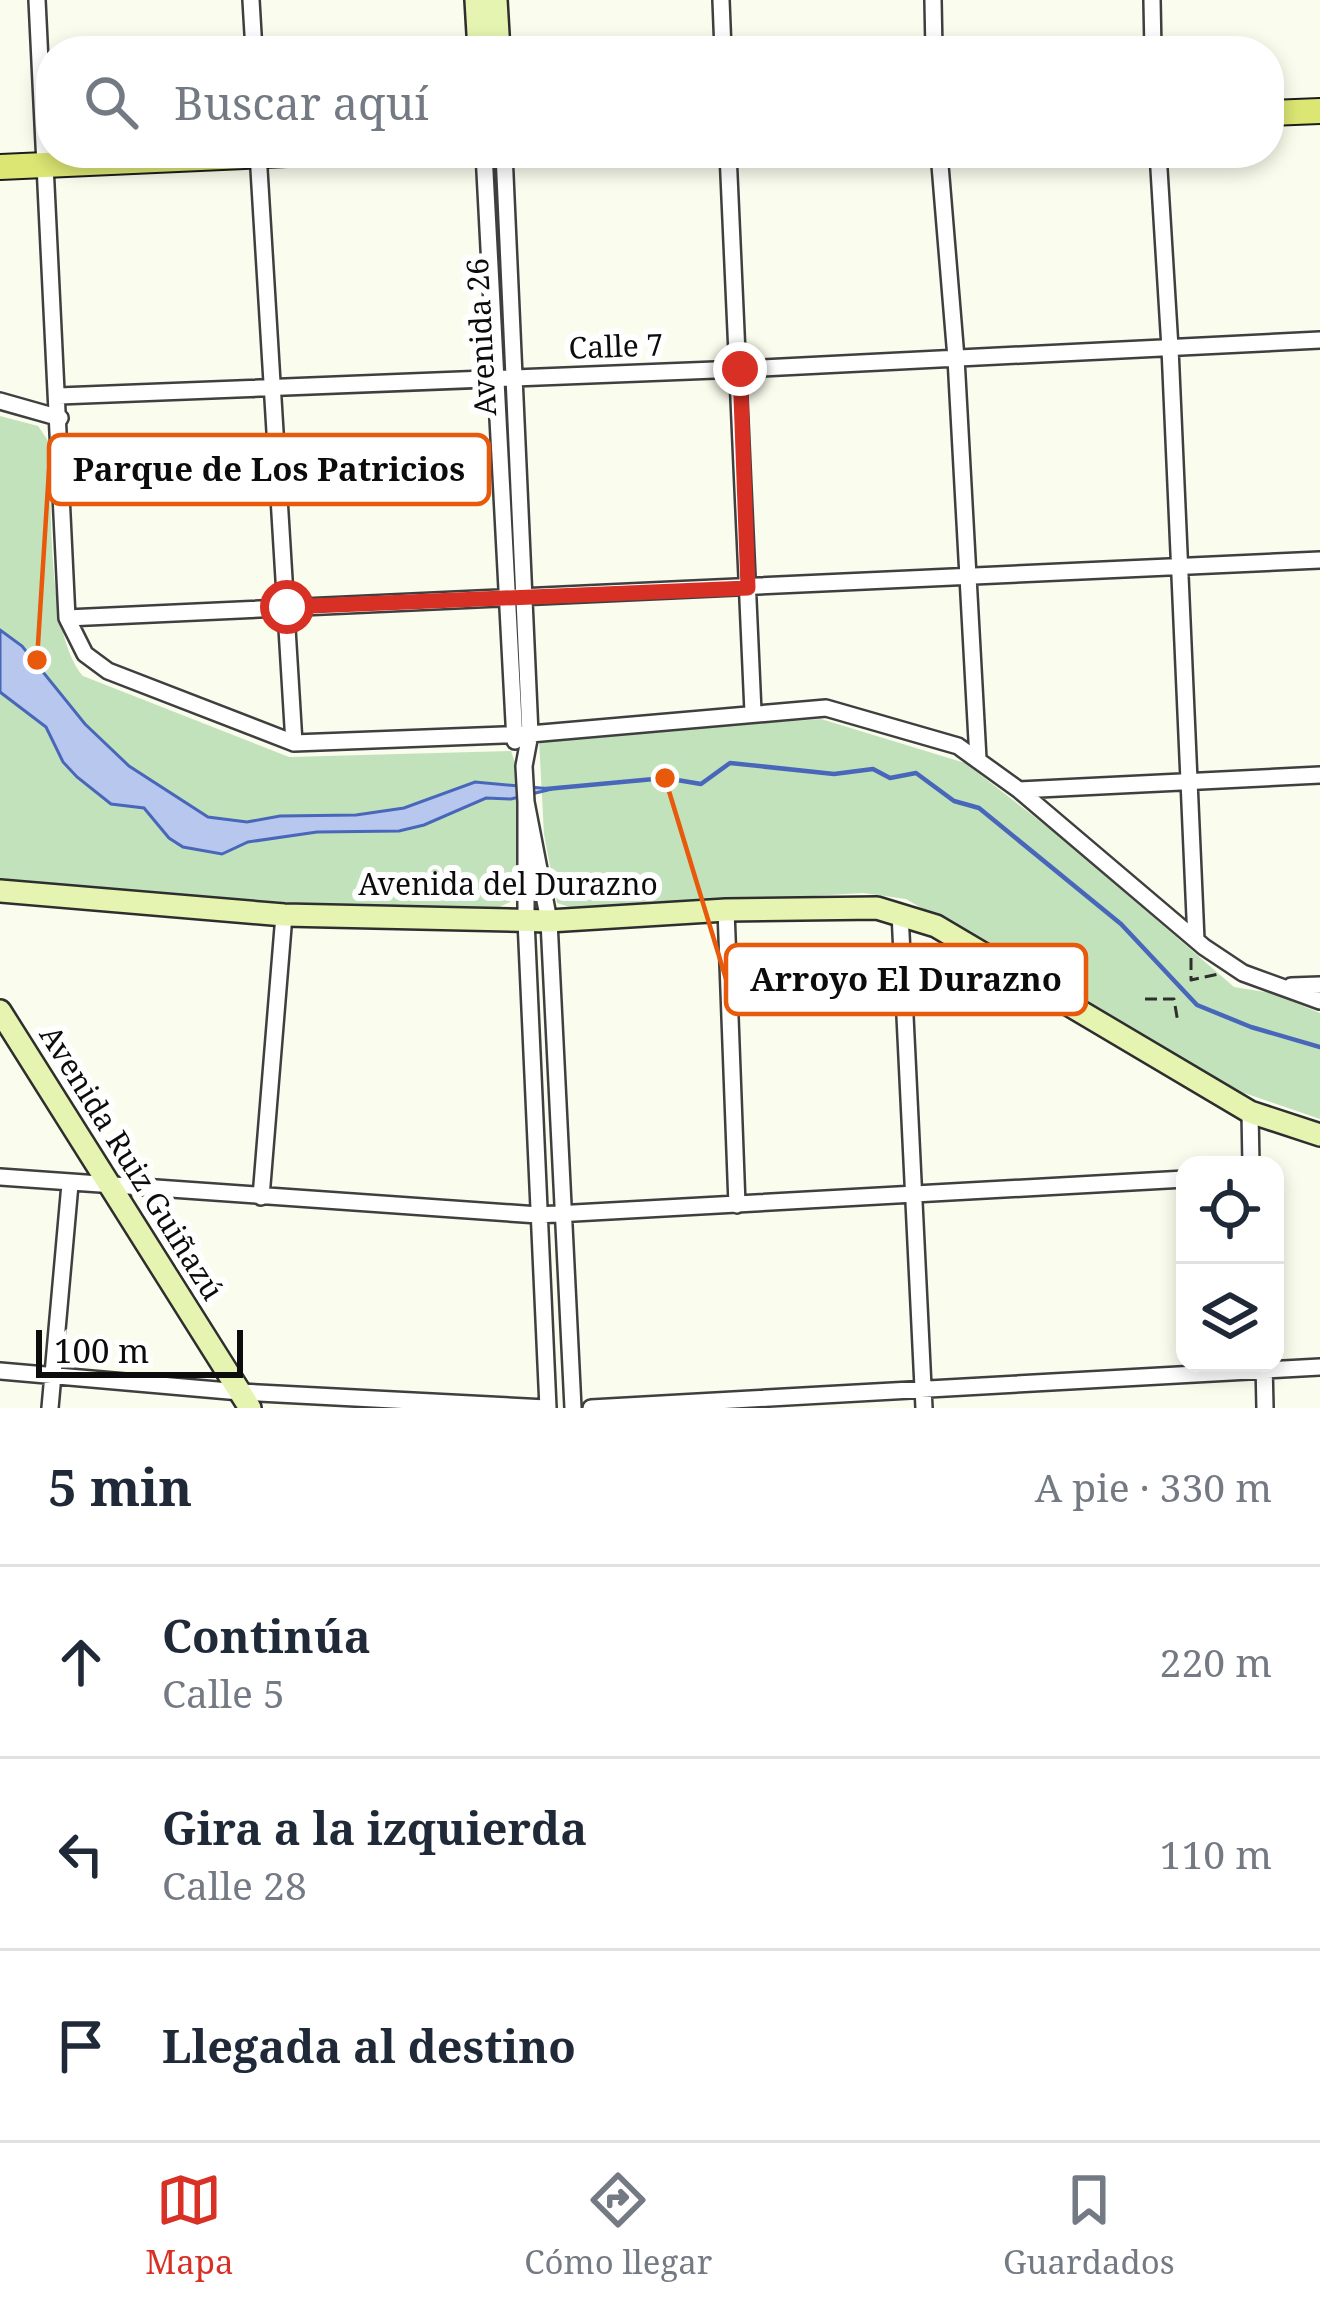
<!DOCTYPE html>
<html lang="es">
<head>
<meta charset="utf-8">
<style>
  body { margin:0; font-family:"Noto Serif",serif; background:#f2f2f3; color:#1f2937 }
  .controls { position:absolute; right:36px; bottom:36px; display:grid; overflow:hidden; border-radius:24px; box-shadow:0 6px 18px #0003 }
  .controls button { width:108px; height:108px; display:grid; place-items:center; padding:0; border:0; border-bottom:3px solid #e0e1e3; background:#fff; color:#1f2937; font:60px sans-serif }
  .scale { position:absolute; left:36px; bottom:30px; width:207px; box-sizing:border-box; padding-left:12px; border:6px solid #0c0c0c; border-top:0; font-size:33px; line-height:42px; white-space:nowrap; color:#0c0c0c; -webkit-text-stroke:9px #fff; paint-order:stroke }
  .stop { position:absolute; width:36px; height:36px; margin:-27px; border:9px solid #d93025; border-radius:50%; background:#fff }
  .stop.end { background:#d93025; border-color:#fff; box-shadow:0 3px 12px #0008 }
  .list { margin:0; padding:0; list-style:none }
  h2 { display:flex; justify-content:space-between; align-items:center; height:156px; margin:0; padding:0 48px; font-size:51px }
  h2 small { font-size:39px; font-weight:400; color:#747a83 }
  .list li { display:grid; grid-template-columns:78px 1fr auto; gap:36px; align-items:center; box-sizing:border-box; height:192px; padding:0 48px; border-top:3px solid #e0e1e3 }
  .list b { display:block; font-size:45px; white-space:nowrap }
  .list p { margin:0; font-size:39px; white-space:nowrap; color:#747a83 }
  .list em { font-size:39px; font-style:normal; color:#747a83 }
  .icon { flex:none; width:66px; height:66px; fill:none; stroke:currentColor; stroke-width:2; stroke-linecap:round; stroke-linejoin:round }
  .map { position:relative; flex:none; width:1320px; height:1408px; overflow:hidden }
  .search { position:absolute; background:#fff; box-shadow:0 6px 18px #0003; left:36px; right:36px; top:36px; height:132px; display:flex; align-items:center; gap:30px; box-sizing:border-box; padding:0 42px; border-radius:48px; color:#747a83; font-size:45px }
  .sheet { height:732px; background:#fff }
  nav { display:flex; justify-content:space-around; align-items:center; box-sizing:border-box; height:168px; border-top:3px solid #e0e1e3; background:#fff; font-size:33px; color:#747a83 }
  nav a { display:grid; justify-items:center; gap:6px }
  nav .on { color:#d93025 }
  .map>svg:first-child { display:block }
</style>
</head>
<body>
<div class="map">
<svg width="1320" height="1408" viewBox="0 0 1320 1408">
  <rect width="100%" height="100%" fill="#fafced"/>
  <path fill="#c2e2bb" d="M0,416L38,426L49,442C52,500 46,633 83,676L289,757L511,751L516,765L519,879L510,902L480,916L457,915L0,881Z
    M821,719L965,763L1063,839L1234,987L1271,993L1320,1013V1119L1221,1085L906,899L863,893L579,910L557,903L544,834L539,739Z"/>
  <path fill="#b8c7ed" stroke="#4967ba" stroke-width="3" d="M0,630L22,646L85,724L129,766L208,817L247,822L280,816L356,815L404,808L475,782L552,789L511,799L486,798L424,825L399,831L317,832L248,842L222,854L183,847L169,838L144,808L111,804L77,777L63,762L46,727L0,692Z"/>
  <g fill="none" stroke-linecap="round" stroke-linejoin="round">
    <path stroke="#4967ba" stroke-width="4.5" d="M546,789L665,778L701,784L730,763L834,774L873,769L890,778L916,773L954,801L979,808L1121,924L1197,1005L1251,1027L1320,1047"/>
    <defs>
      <path id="minor" d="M37,0L67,618L85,654L108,671L294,743L530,734L826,708L958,746L1019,790L1204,947L1243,973L1320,1001
        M251,0L254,51
        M721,0L723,51
        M933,0L934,51
        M1152,0L1153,51
        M258,153L294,743
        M484,153L515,741
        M504,153L530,734L524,766L526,802
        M728,153L753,712
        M939,153L956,358L978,759
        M1158,153L1170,348L1196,940
        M59,396L740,369L1320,340
        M0,401L60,418
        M67,618L1320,560
        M1019,790L1320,775
        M726,910L737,1205
        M900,913L924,1408
        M1291,986L1320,985
        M1250,1112L1251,1165
        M0,1177L538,1215L1185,1179
        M261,1197L284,915
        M1264,1363L1265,1408
        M0,1371L240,1392L546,1408
        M50,1408L70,1184
        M548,1408L526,920V802L549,921L573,1408
        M591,1408L1320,1367"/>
      <path id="secondary" d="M476,0L479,51
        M496,0L499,51
        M0,891L284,915L549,921L726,910L877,908L936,926L1250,1112L1320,1135
        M0,1011L250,1408"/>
      <path id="primary" d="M1269,113L1320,111
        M0,167L310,153"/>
    </defs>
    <use href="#minor" stroke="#3f3f3f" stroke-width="20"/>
    <use href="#secondary" stroke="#2e2e2e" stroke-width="26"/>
    <use href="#primary" stroke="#1d1d1d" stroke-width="28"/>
    <path stroke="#2e2e2e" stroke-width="3" stroke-dasharray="12 6" stroke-linecap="butt" d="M1191,958V980L1219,974
      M1145,999H1174L1178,1023"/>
    <use href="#minor" stroke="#fff" stroke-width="15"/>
    <use href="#secondary" stroke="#e5f4b0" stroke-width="21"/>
    <use href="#primary" stroke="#dbe673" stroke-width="24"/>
  </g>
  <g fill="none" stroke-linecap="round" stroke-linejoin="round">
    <path stroke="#d93025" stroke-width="15" d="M287,607L748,588L740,369"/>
  </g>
  <g text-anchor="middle" stroke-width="12" stroke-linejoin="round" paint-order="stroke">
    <g font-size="30" fill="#0c0c0c" stroke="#fff">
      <text transform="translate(482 337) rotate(-93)" y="10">Avenida 26</text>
      <text transform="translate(616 347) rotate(-2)" y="10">Calle 7</text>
      <text x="508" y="895">Avenida del Durazno</text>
      <text transform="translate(131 1163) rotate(58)" y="10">Avenida Ruiz Guiñazú</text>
    </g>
  </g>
  <path fill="none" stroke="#e8590c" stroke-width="4.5" d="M37 660L49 470M665 778L726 979"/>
  <g fill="#e8590c" stroke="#fff" stroke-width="4.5">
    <circle cx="37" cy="660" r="12"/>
    <circle cx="665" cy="778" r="12"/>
  </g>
  <g fill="#fff" stroke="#e8590c" stroke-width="4.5">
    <rect x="49" y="435" width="440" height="69" rx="12"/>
    <rect x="726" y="945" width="360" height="69" rx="12"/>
  </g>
  <g font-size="33" text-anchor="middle" font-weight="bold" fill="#0c0c0c">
    <text x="269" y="481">Parque de Los Patricios</text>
    <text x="906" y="991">Arroyo El Durazno</text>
  </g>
</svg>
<div class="controls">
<button><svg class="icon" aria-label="locate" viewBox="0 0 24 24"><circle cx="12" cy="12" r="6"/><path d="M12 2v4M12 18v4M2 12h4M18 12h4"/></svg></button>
<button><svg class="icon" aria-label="layers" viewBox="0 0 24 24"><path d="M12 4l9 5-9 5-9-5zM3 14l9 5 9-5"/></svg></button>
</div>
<div class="scale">100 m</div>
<div class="stop" style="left:287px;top:607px"></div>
<div class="stop end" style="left:740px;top:369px"></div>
<div class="search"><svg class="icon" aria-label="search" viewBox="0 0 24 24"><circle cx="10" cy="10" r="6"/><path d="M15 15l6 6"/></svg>Buscar aquí</div>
</div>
<section class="sheet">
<h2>5 min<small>A pie · 330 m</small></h2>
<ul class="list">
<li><svg class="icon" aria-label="ahead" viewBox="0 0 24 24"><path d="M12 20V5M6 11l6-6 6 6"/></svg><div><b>Continúa</b><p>Calle 5</p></div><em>220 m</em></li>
<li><svg class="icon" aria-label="left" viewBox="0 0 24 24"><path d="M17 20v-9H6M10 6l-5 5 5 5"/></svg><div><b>Gira a la izquierda</b><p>Calle 28</p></div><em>110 m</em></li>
<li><svg class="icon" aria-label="arrive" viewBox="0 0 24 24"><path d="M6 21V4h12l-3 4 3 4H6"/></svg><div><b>Llegada al destino</b></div></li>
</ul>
</section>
<nav>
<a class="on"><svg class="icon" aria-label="map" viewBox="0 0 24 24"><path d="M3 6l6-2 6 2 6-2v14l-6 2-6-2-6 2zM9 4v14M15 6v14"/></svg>Mapa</a>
<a><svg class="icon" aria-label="directions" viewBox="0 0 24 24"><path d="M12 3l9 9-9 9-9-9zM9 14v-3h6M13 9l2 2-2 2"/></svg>Cómo llegar</a>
<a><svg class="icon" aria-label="saved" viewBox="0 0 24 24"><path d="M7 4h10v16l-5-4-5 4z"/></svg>Guardados</a>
</nav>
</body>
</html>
